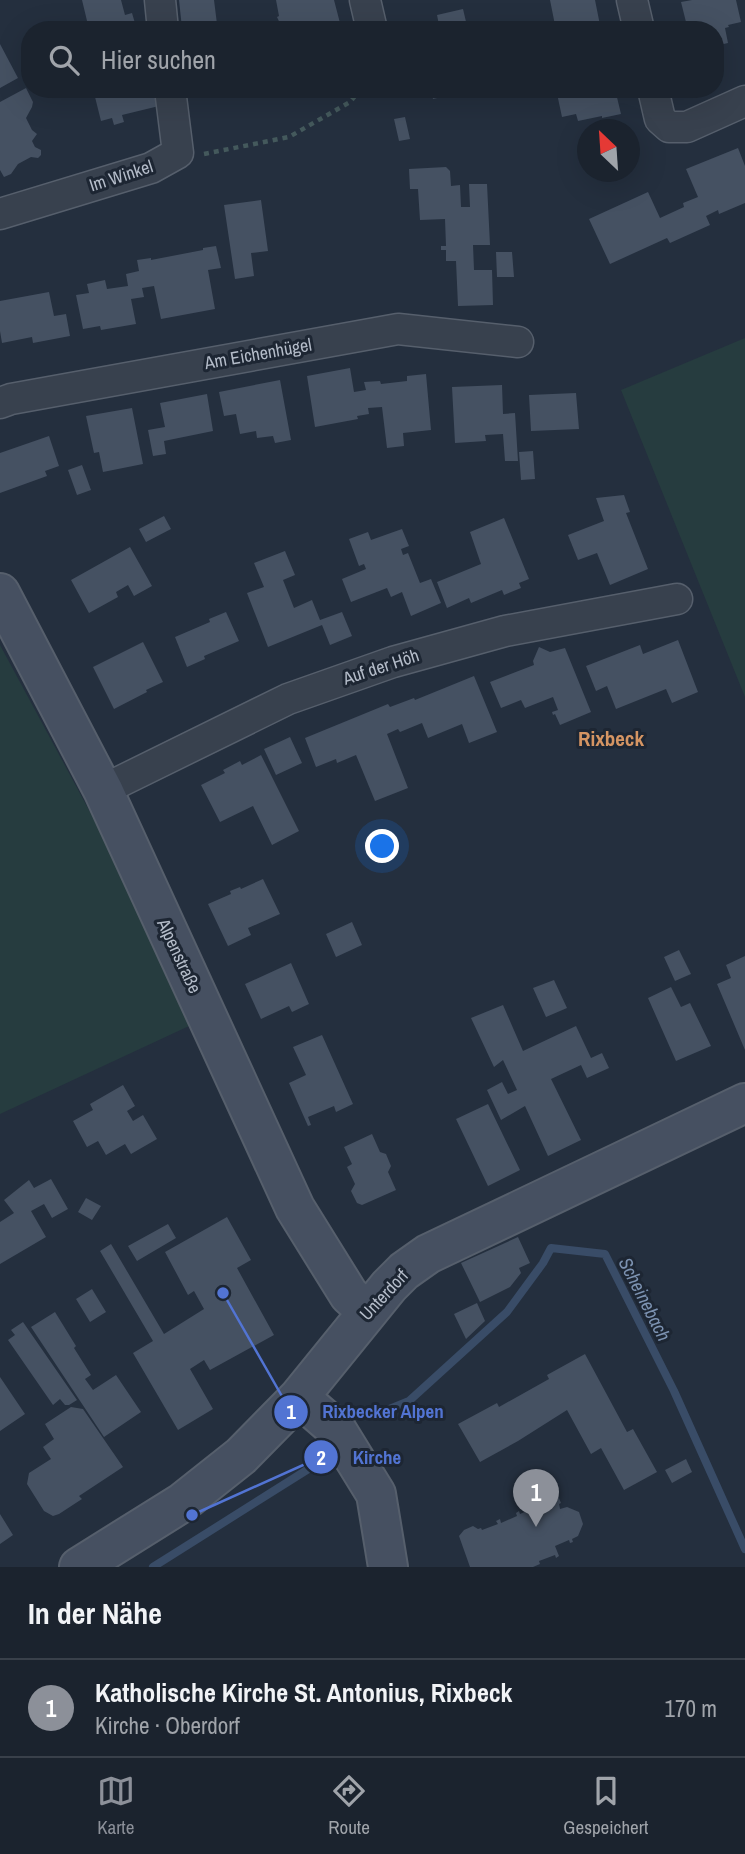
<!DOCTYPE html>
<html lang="de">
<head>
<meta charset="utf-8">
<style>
  body { margin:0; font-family:"Archivo Narrow",sans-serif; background:#242b36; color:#f1f3f6 }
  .compass { position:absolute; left:577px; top:119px; width:63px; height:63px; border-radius:50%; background:#1b232e; box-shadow:0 7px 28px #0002; rotate:335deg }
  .you { position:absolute; left:383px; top:847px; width:24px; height:24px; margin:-18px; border:5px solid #fff; border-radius:50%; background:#1a73e8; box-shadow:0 0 0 10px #1a73e833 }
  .badge { display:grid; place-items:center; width:46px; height:46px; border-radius:50%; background:#8c9099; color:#fff; font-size:23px; font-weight:700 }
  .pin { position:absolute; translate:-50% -58px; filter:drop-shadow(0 2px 4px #0008) }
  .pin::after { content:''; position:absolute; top:37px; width:24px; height:21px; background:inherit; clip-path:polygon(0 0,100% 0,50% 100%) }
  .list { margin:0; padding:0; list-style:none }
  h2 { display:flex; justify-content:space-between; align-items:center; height:91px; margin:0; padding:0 28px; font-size:30px }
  h2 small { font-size:23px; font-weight:400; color:#a0a4aa }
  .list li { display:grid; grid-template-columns:46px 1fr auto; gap:21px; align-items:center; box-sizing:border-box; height:98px; padding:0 28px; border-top:2px solid #39404a }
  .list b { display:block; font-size:26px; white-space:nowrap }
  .list p { margin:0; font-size:23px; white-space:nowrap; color:#a0a4aa }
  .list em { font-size:23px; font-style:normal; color:#a0a4aa }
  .icon { flex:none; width:38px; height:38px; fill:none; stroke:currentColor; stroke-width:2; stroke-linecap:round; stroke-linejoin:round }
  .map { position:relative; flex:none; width:745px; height:1567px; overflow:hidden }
  .search { position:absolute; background:#1b232e; box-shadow:0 7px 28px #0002; left:21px; right:21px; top:21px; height:77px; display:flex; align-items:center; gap:18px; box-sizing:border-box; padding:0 24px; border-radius:28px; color:#a0a4aa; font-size:26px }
  .sheet { height:189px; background:#1b232e }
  nav { display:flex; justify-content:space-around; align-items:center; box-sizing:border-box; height:98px; border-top:2px solid #39404a; background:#1b232e; font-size:19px; color:#a0a4aa }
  nav a { display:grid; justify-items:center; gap:4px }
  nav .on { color:#8c9099 }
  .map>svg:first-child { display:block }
</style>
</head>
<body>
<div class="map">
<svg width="745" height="1567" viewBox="0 0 745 1567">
  <rect width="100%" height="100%" fill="#242f3e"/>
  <path fill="#263c3f" d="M745,338V697L621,390Z
    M0,645L202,1020L0,1114Z"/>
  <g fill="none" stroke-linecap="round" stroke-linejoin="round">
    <path stroke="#394c67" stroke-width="8" d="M382,1412L409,1401L507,1312L543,1263L551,1248L605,1254L674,1391L745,1549
      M153,1567L310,1468"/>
  </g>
  <path fill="#455162" d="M82,0H121L125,15L132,13L137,30H84L83,26L88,25Z
    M179,0H214L217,24L182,28Z
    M276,0H334L340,23L321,27L320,22L283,30L277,17L279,16Z
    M550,0H595L601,30H556Z
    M692,0H736L741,22L728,25L729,27L725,28L728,43L715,46V30H688L681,2Z
    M463,9L468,30H440L437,15Z
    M0,44L18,78L0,88Z
    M26,88L33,102L32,107L26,118L32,130L37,134L32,141L35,147L41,150V155L38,158L31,157L18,164L11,174L4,177L0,170V102Z
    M93,89H157L159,106L122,115L124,122L114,125L112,118L101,121Z
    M431,89H470V90L433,99Z
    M556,89H615L621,114L602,118V116L578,121L576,114L562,117Z
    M405,117L410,139L399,141L394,119Z
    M738,148L745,166V203L719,214L718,210L706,216L710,225L670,243L667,238L610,264L589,219L648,192L660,218L684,207L683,203L698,197L686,169Z
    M446,167L450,171L451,186L460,185L461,207H470L469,184H487L490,245H473L474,270H492L493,305L458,306L456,261H446V250H441V246H446L445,219L420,220L418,189H410L409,169Z
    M261,200L268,251L251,253L254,276L235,279L224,205Z
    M216,246L221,268L208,270L215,309L161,319L154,286L142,288L144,297L131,299L136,324L101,330L100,326L83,329L76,295L89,293L87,284L105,280L107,289L128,286L126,274L139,271L137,260L151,258V260L203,250V248Z
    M496,252H512L514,277H497Z
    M49,292L54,316L66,314L70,336L33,343L32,337L2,343L0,331V301Z
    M350,368L354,392L366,390L364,382L380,381L381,384L407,381V376L426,374L431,430L403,433L404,446L387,448L382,407L368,408L369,414L357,416L358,419L315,427L307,376Z
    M280,380L291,440L275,443L273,436L257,438L256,431L240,434L236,414L224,416L219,392Z
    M502,385L503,414L515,413L518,461H505L503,434L485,435L486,441L455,443L452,387Z
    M576,393L579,429L531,431L529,395Z
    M207,394L213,431L164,441L166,454L153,456L148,430L165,427L160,403Z
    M132,408L143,464L103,472L99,452L94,453L86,416Z
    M49,436L59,466L45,471L47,476L0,493V453Z
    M533,451L535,479L521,480L519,452Z
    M82,465L91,490L77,495L68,470Z
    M624,495L630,512L626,513L648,569L610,585L597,553L578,560L568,535L604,521L596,498Z
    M164,516L171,529L146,542L139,529Z
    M504,518L529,579L519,583L521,588L504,595L502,590L471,603L469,598L447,608L437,582L481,564L470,532Z
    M402,529L409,546L401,549L403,555L408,553L420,583L431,579L441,603L411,616L402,592L391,597L387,588L351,602L342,579L366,569L364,564L359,566L349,539L368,532L371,540Z
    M130,547L152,586L134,596L128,585L116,592L118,597L89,613L71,580Z
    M285,551L295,575L283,580L294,608L312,600L320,620L342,612L352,636L330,645L322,625L268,647L247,593L264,587L254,563Z
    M226,612L239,641L204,656L205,659L187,667L175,637L210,622L209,619Z
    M678,640L698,692L672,703L666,689L616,709L607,686L596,691L586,666L640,645L643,654Z
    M143,642L163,682L146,690L147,692L114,709L93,667Z
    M539,647L550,652L565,648L591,712L560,725L555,714L553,715L552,712L558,710L553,697L525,708L521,700L501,708L490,682L534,665L533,661Z
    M474,676L497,732L469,743L462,724L428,738L422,723L400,732L398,729L387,734L408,788L375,801L356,755L337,763L336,759L316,767L305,738L388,704L390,707L414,698L415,700Z
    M290,737L302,763L276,775L264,749Z
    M261,755L299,831L272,845L253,806L220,822L201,785L225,773L223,770L240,761L242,765Z
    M263,879L280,914L248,928L251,935L228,946L208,904L231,894L230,891L240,887L241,889Z
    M352,922L362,945L336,957L326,934Z
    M679,950L691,974L675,981L664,957Z
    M745,956V1050L717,984L731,978L726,965Z
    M291,963L309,1004L292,1012L289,1006L261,1019L245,984Z
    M554,980L567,1008L546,1017L533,988Z
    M671,987L681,1007L690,1003L711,1046L676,1061L648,998Z
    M503,1005L523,1051L576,1026L591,1058L602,1053L609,1068L587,1078L581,1065L551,1079L581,1140L548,1156L525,1106L501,1120L487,1090L502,1082L508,1094L517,1090L503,1060L494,1067L471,1018Z
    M322,1035L353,1104L336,1112L334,1106L308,1117L311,1125L308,1126L289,1083L306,1075L293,1047Z
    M123,1085L135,1106L127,1111L133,1121L143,1115L157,1139L131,1154L125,1144L106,1155L98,1141L87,1147L73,1121L93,1110L90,1104Z
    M488,1104L520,1170L488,1186L456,1119Z
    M372,1134L380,1152L386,1154L391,1166L388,1172L396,1190L362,1205L357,1203L351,1191L355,1184L347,1167L352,1164L344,1147Z
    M51,1179L68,1209L52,1218L44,1204L31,1211L46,1237L0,1264V1222L14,1213L4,1200L29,1180L34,1188Z
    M86,1198L101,1206L92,1220L78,1212Z
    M227,1217L251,1260L237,1268L274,1335L210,1370L204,1360L190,1369L213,1409L178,1430L133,1353L153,1341L100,1251L111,1244L164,1334L204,1309L194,1291L188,1295L165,1252Z
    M168,1224L176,1238L137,1261L128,1246Z
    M518,1237L530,1263L519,1268L521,1273L510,1287L480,1302L461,1263Z
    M92,1289L106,1312L90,1322L76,1299Z
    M477,1303L485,1321L466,1339L454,1314Z
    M55,1312L76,1346L74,1348L91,1375L85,1379L93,1390L116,1375L141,1412L104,1437L31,1327Z
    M23,1322L77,1400L69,1405H65L60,1399L53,1405L8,1340L15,1335L11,1330Z
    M585,1354L627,1432L633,1429L657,1472L624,1490L601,1448L591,1454L567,1410L518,1441L480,1462L458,1424L497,1403L499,1407L549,1379L547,1375Z
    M0,1377L25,1414L0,1431Z
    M71,1407L83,1409L123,1467L79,1496L82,1499L59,1514L53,1516L44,1511L27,1484L29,1473L51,1459L43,1447L54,1439L45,1424Z
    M686,1459L692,1472L672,1483L665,1470Z
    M554,1486L561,1503L559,1504L560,1509L567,1507L579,1512L583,1524L578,1536L572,1539L573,1542L570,1543L569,1540L555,1546L559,1556L556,1558L555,1555L539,1561L540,1564L533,1567H470L459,1536L464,1530L473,1526L478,1529L481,1528L482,1530L498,1524L496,1521L500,1519L501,1523L517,1516L516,1513L519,1511L520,1514L536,1507L533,1495Z
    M0,1514L13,1535L0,1544Z"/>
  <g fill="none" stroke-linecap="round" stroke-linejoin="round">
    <defs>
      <path id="street" d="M160,0L163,30
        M365,0L372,30
        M632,0L639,30
        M653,89L660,119L669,127H687L745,101
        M0,214L151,168L178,153L170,89
        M0,403L11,399L398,329L518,342
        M103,790L288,699L393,662L505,631L677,599"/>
      <path id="secondary" d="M0,593L103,790L295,1208L349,1295L367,1311
        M299,1397L336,1429L376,1494L388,1567
        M79,1567L183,1502L241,1456L299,1397L389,1286L404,1271L428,1254L745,1103"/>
    </defs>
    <use href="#street" stroke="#565f6c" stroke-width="33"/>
    <use href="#secondary" stroke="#565f6c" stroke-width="42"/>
    <path stroke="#44595c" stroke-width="4.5" stroke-dasharray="5 5" stroke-linecap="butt" d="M204,154L289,137L350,102L361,89"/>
    <use href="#street" stroke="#38414e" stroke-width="30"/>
    <use href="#secondary" stroke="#465061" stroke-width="38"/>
  </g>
  <g text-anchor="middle" stroke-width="6" stroke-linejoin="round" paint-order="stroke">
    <g font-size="18" fill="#b4bcc9" stroke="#1d2633">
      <text transform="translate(121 176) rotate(-18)" y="6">Im Winkel</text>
      <text transform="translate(258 354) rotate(-10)" y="6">Am Eichenhügel</text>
      <text transform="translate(381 667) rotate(-18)" y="6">Auf der Höh</text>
      <text transform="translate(179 956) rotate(65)" y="6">Alpenstraße</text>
      <text transform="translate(384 1295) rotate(-47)" y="6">Unterdorf</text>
    </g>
    <g font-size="19" font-style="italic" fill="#7c92b1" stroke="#1d2633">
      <text transform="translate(645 1299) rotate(63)" y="7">Scheinebach</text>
    </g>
    <g font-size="21" font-weight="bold" fill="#d59563" stroke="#1d2633">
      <text x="611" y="746">Rixbeck</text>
    </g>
  </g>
  <path fill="none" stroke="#5274d3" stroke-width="2.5" d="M223 1293L291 1412M192 1515L321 1457"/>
  <g fill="#5274d3" stroke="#1d2633" stroke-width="2.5">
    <circle cx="223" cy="1293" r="7"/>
    <circle cx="192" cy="1515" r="7"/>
    <circle cx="291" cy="1412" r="18"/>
    <circle cx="321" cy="1457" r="18"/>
  </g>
  <g font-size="21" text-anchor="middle" font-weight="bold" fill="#fff">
    <text x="291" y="1419">1</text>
    <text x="321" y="1465">2</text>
  </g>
  <g font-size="19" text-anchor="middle" font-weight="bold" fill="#5274d3" stroke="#1d2633" stroke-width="6" stroke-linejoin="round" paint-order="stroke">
    <text x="383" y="1418">Rixbecker Alpen</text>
    <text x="377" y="1464">Kirche</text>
  </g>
</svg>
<svg class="compass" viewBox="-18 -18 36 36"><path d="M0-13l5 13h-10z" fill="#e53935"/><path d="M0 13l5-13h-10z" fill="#a0a4aa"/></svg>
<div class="you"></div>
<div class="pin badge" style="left:536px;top:1527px">1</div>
<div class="search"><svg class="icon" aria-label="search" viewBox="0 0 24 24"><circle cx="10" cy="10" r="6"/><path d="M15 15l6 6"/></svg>Hier suchen</div>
</div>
<section class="sheet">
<h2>In der Nähe<small></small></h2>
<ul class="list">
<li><span class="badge">1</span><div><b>Katholische Kirche St. Antonius, Rixbeck</b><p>Kirche · Oberdorf</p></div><em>170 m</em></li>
</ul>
</section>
<nav>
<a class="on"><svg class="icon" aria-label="map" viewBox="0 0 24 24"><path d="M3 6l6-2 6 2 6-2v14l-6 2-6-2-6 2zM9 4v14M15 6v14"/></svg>Karte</a>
<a><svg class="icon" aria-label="directions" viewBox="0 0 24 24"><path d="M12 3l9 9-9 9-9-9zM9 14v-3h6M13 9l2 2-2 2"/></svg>Route</a>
<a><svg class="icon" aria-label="saved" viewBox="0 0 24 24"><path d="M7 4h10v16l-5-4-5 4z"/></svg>Gespeichert</a>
</nav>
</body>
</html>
